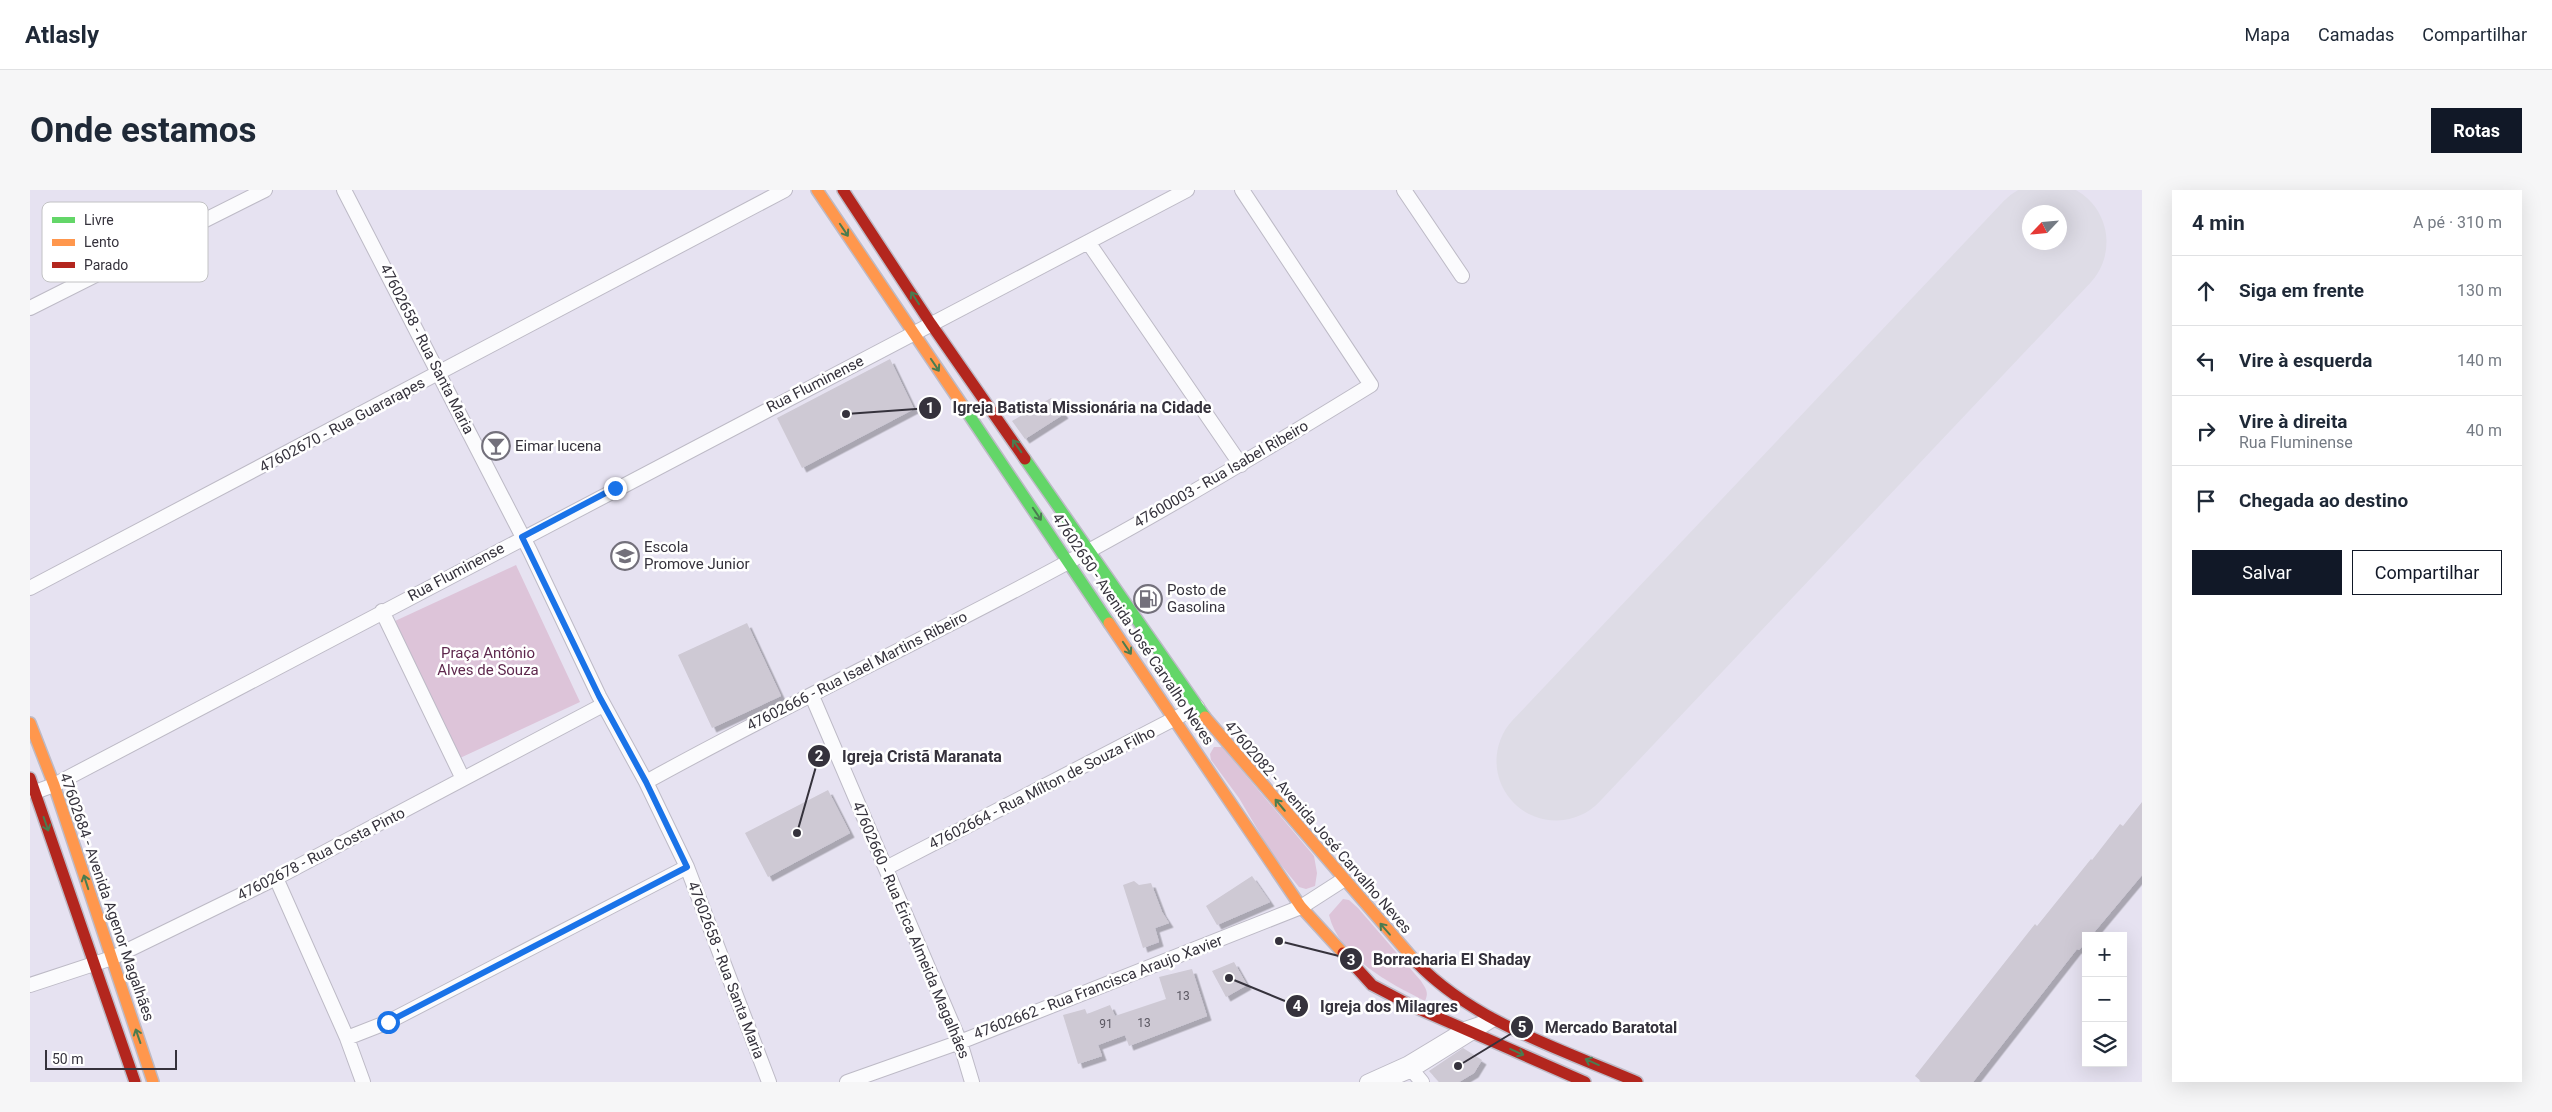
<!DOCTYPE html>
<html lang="pt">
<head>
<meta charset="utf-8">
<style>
  body { margin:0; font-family:Roboto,sans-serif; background:#f6f6f7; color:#1f2937 }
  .controls { position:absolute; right:15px; bottom:15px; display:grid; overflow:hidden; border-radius:0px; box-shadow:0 5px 20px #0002 }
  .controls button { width:45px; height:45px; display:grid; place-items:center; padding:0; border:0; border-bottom:1px solid #e0e1e3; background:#fff; color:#1f2937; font:25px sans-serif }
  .compass { position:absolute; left:1992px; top:15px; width:45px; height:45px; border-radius:50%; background:#fff; box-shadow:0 5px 20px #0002; rotate:244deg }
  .scale { position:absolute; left:15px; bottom:12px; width:132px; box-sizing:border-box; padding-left:5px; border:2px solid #35323c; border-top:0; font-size:14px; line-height:18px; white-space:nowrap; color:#35323c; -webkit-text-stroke:4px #fff; paint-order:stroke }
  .stop { position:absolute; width:15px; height:15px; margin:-11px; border:4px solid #1a73e8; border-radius:50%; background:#fff }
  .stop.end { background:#1a73e8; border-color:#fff; box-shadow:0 1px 5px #0008 }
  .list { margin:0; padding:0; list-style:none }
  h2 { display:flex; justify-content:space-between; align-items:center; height:65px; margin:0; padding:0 20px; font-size:21px }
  h2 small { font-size:16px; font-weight:400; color:#747a83 }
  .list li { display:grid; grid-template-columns:32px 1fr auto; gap:15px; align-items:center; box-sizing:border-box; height:70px; padding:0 20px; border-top:1px solid #e0e1e3 }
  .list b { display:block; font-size:19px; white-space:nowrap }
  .list p { margin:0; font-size:16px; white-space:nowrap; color:#747a83 }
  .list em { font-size:16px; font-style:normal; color:#747a83 }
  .actions { display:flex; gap:10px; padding:15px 20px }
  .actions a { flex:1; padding:11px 0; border:1px solid #111827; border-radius:0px; text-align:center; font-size:18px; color:#111827 }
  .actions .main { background:#111827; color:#fff }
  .icon { flex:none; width:28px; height:28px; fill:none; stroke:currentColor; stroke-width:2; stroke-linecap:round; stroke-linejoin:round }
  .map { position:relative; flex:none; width:2112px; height:892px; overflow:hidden; border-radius:0px }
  header { display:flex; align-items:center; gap:30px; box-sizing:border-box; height:70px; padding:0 25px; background:#fff; border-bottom:1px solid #e0e1e3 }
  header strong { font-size:24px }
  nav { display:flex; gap:28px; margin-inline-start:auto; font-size:18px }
  .intro { display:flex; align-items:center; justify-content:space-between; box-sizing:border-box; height:120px; padding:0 30px }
  h1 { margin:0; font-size:35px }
  .button { padding:12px 22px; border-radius:0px; background:#111827; color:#fff; font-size:18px; font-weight:700 }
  main { display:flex; gap:30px; padding:0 30px }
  aside { flex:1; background:#fff; border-radius:0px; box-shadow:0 5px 20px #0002 }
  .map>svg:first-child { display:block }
</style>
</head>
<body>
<header>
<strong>Atlasly</strong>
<nav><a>Mapa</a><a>Camadas</a><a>Compartilhar</a></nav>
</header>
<div class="intro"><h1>Onde estamos</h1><a class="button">Rotas</a></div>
<main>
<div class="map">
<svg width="2112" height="892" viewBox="0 0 2112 892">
  <defs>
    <filter id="shadow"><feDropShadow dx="4.5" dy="4.5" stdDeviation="0" flood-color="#0004"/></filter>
  </defs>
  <rect width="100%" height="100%" fill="#e6e2f1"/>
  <path fill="#ddc4d9" d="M486,375L550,512L430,568L365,431Z
    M1184,557H1192L1284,666L1287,683L1285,696L1276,699L1269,697L1242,664L1209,608L1181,570L1180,564Z
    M1313,709L1319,710L1328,718L1391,791C1396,799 1399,802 1395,811C1359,793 1309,767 1299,725Z"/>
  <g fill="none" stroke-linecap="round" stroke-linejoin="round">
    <path stroke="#dedce6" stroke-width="119" d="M1526,571L2017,52"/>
  </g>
  <path fill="#cec9d4" filter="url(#shadow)" d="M860,169L884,219L772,278L747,228Z
    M1021,208L1034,224L995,249L982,231Z
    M717,433L751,506L682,538L648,465Z
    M798,600L820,643L738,687L715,643Z
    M2112,612V685L2061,746H2056V752L2049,760L2047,759L1943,892H1892L1885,886L2005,734L2007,736L2061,669L2062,670L2090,634L2093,636Z
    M1222,686L1240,712L1187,735L1176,716Z
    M1104,691L1109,695L1121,693L1132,722L1139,733L1125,738L1129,752L1113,758L1093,695Z
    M1204,772L1217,795L1196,807L1182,781Z
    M1162,779L1177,826L1099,856L1095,845L1068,855L1072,866L1048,874L1033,825L1055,819L1057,824L1080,815L1085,826L1136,809L1129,787Z
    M1433,858L1452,870L1444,883L1429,892H1409L1399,881Z"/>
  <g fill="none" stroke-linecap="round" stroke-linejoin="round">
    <defs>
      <path id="street" d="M314,0L500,361L569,506L616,592L657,677L739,892
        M1374,0L1432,86
        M1058,52L1211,275
        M0,118L235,0
        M0,398L755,0
        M352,421L433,589
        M782,506L930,852L942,892
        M616,592C755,515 900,447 1040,371C1143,316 1242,256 1341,195L1212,0
        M5,602L24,595C401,395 779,197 1157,0
        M856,678L1167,517
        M246,688L317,848L333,892
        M0,795L82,768L246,688L573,515
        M317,848L358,832L657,677
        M1382,880L1392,892
        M817,892L930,852L1271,717L1313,690
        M1337,892L1377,874L1435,839L1462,830L1382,880L1354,892"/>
      <path id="fast" d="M933,216L1079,433
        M995,269L1175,527"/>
      <path id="slow" d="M787,0L933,216
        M1079,433L1271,717L1313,763
        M1175,527L1386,772
        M0,533L24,595L123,892"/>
      <path id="jam" d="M813,0L901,134L995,269
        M0,588L105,892
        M1313,763L1342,795L1382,816L1555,892
        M1386,772C1445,833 1531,859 1607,892"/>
    </defs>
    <use href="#street" stroke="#bdbac6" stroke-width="16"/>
    <use href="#fast" stroke="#bdbac6" stroke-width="14"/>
    <use href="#slow" stroke="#bdbac6" stroke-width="14"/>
    <use href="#jam" stroke="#bdbac6" stroke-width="14"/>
    <use href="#street" stroke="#fbfbfd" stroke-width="14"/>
    <use href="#fast" stroke="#63d668" stroke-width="11"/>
    <use href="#slow" stroke="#ff974d" stroke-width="11"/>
    <use href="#jam" stroke="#b3261e" stroke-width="11"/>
  </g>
  <defs><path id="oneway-shaft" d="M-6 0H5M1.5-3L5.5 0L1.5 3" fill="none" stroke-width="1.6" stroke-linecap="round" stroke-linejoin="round" transform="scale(1.25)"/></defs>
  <g stroke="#4a7c50">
    <use href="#oneway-shaft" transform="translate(814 40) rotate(56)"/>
    <use href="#oneway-shaft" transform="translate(885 108) rotate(-123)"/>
    <use href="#oneway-shaft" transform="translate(905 175) rotate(56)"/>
    <use href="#oneway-shaft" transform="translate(987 256) rotate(-125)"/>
    <use href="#oneway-shaft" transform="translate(1007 324) rotate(56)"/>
    <use href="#oneway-shaft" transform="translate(1097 458) rotate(56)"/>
    <use href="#oneway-shaft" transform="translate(1250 615) rotate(-130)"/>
    <use href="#oneway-shaft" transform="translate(16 634) rotate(71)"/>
    <use href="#oneway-shaft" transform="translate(56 692) rotate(-108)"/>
    <use href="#oneway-shaft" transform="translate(1355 739) rotate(-131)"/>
    <use href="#oneway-shaft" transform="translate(108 846) rotate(-109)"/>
    <use href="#oneway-shaft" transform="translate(1487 862) rotate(24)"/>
    <use href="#oneway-shaft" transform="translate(1562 872) rotate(-156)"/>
  </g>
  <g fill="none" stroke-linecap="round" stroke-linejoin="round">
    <path stroke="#1a73e8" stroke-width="6" d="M358,832L657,677L616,592L569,506L492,347L585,298"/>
  </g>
  <defs>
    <symbol id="bar-ring" viewBox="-11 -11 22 22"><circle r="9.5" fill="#fff" stroke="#73707b" stroke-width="1.5"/><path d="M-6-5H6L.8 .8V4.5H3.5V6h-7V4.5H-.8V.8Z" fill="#73707b"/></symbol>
    <symbol id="school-ring" viewBox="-11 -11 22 22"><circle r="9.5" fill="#fff" stroke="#73707b" stroke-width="1.5"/><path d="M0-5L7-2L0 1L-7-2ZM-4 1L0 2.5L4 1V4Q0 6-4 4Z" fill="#73707b"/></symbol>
    <symbol id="fuel-ring" viewBox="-11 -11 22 22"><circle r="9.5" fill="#fff" stroke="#73707b" stroke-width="1.5"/><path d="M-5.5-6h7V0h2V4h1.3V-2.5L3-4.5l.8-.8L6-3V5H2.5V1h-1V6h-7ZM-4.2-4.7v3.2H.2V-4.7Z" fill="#73707b"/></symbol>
  </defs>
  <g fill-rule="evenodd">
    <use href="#bar-ring" x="450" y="240" width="32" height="32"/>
    <use href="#school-ring" x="579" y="350" width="32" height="32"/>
    <use href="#fuel-ring" x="1102" y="393" width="32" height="32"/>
  </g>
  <g text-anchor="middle" stroke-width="5" stroke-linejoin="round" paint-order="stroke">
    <g font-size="12" fill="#5b5862">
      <text x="1153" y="810">13</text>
      <text x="1114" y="837">13</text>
      <text x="1076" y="838">91</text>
    </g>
    <g font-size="15" fill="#35323c" stroke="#fff">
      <text transform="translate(397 159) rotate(63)" y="5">47602658 - Rua Santa Maria</text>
      <text transform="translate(785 194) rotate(-27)" y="5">Rua Fluminense</text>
      <text transform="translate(312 235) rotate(-28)" y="5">47602670 - Rua Guararapes</text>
      <text transform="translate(1191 284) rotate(-30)" y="5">47600003 - Rua Isabel Ribeiro</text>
      <text transform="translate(426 382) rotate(-28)" y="5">Rua Fluminense</text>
      <text transform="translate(1103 439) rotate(56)" y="5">47602650 - Avenida José Carvalho Neves</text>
      <text transform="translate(827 481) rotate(-27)" y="5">47602666 - Rua Isael Martins Ribeiro</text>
      <text transform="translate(1012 598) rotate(-27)" y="5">47602664 - Rua Mílton de Souza Filho</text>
      <text transform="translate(1288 637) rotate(49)" y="5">47602082 - Avenida José Carvalho Neves</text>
      <text transform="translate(291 664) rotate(-27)" y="5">47602678 - Rua Costa Pinto</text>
      <text transform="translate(77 707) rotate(71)" y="5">47602684 - Avenida Agenor Magalhães</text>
      <text transform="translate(881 740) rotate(67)" y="5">47602660 - Rua Érica Almeida Magalhães</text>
      <text transform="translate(696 780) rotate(69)" y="5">47602658 - Rua Santa Maria</text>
      <text transform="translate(1068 797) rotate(-21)" y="5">47602662 - Rua Francisca Araujo Xavier</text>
    </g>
    <g font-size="15" fill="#35323c" stroke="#fff" text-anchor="start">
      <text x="485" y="261">Eimar lucena</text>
      <text x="614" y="362">Escola<tspan x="614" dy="17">Promove Junior</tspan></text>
      <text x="1137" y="405">Posto de<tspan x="1137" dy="17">Gasolina</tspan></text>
    </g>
    <g font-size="15" fill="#5f294e" stroke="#fff">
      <text x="458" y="468">Praça Antônio<tspan x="458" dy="17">Alves de Souza</tspan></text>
    </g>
  </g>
  <rect x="12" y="12" width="166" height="80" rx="8" fill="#fff" stroke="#c2c2c4" stroke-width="1"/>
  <rect x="22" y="27" width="23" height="6" fill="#63d668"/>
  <rect x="22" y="49" width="23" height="7" fill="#ff974d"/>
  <rect x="22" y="72" width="23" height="6" fill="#b3261e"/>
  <g font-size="14" fill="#35323c">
    <text x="54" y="35">Livre</text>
    <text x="54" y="57">Lento</text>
    <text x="54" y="80">Parado</text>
  </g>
  <path fill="none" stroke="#35323c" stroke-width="2" d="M816 224L900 218M767 643L789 566M1249 751L1321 769M1199 788L1267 816M1428 876L1492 837"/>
  <g fill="#35323c" stroke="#fff" stroke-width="2">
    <circle cx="816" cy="224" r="5"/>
    <circle cx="767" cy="643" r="5"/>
    <circle cx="1249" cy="751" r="5"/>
    <circle cx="1199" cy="788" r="5"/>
    <circle cx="1428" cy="876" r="5"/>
    <circle cx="900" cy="218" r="12"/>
    <circle cx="789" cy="566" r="12"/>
    <circle cx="1321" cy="769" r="12"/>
    <circle cx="1267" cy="816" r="12"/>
    <circle cx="1492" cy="837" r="12"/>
  </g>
  <g font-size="15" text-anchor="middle" font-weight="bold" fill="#fff">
    <text x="900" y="223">1</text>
    <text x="789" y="571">2</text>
    <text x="1321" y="775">3</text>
    <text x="1267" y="821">4</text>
    <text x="1492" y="842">5</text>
  </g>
  <g font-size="16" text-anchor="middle" font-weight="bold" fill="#35323c" stroke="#fff" stroke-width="5" stroke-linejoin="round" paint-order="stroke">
    <text x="1052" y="223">Igreja Batista Missionária na Cidade</text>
    <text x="892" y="572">Igreja Cristã Maranata</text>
    <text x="1422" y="775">Borracharia El Shaday</text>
    <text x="1359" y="822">Igreja dos Milagres</text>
    <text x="1581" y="843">Mercado Baratotal</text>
  </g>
</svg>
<div class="controls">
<button>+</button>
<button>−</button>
<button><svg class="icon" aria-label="layers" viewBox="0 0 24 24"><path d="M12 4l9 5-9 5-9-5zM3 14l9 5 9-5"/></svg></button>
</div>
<svg class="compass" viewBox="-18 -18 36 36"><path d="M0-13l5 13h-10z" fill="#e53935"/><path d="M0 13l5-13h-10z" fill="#747a83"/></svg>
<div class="scale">50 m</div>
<div class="stop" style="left:358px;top:832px"></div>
<div class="stop end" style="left:585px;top:298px"></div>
</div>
<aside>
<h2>4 min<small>A pé · 310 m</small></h2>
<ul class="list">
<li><svg class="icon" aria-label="ahead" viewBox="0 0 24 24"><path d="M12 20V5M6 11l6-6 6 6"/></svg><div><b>Siga em frente</b></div><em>130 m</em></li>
<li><svg class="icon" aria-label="left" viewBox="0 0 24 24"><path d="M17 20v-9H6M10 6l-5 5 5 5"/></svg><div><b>Vire à esquerda</b></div><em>140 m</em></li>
<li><svg class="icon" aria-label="right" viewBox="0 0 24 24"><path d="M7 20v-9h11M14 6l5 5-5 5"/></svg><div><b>Vire à direita</b><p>Rua Fluminense</p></div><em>40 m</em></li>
<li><svg class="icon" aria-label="arrive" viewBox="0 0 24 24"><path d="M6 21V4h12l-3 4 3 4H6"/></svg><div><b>Chegada ao destino</b></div></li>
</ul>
<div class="actions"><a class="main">Salvar</a><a>Compartilhar</a></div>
</aside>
</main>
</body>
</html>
